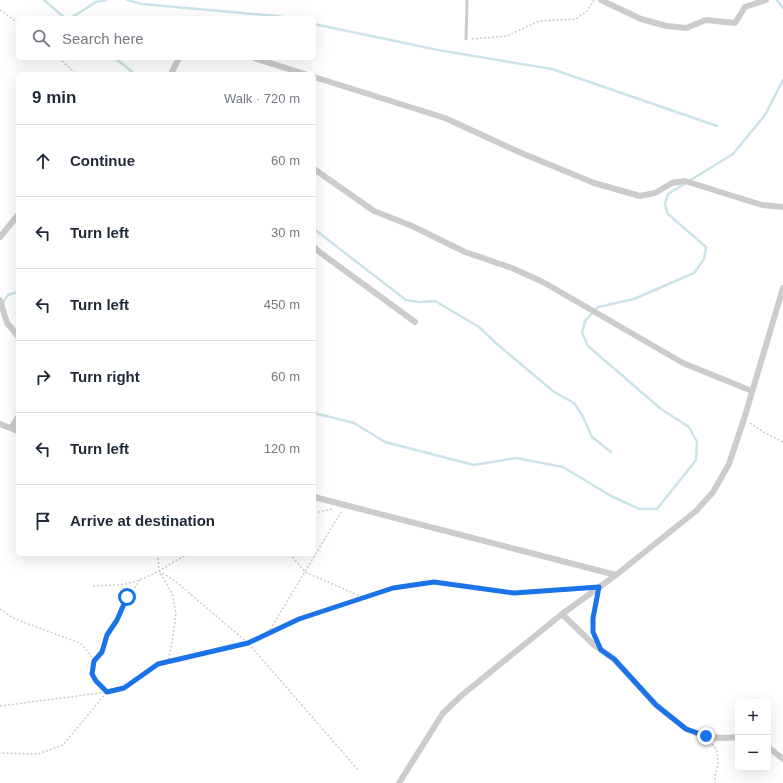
<!DOCTYPE html>
<html lang="en">
<head>
<meta charset="utf-8">
<style>
  body { margin:0; font-family:Helvetica,sans-serif; background:#f2f2f3; color:#1f2937 }
  .controls { position:absolute; right:12px; bottom:12px; display:grid; overflow:hidden; border-radius:6px; box-shadow:0 4px 16px #0002 }
  .controls button { width:36px; height:36px; display:grid; place-items:center; padding:0; border:0; border-bottom:1px solid #e0e1e3; background:#fff; color:#1f2937; font:20px sans-serif }
  .stop { position:absolute; width:12px; height:12px; margin:-9px; border:3px solid #1a73e8; border-radius:50%; background:#fff }
  .stop.end { background:#1a73e8; border-color:#fff; box-shadow:0 1px 4px #0008 }
  .list { margin:0; padding:0; list-style:none }
  h2 { display:flex; justify-content:space-between; align-items:center; height:52px; margin:0; padding:0 16px; font-size:17px }
  h2 small { font-size:13px; font-weight:400; color:#747a83 }
  .list li { display:grid; grid-template-columns:26px 1fr auto; gap:12px; align-items:center; box-sizing:border-box; height:72px; padding:0 16px; border-top:1px solid #e0e1e3 }
  .list b { display:block; font-size:15px; white-space:nowrap }
  .list em { font-size:13px; font-style:normal; color:#747a83 }
  .icon { flex:none; width:22px; height:22px; fill:none; stroke:currentColor; stroke-width:2; stroke-linecap:round; stroke-linejoin:round }
  .map { position:relative; flex:none; width:783px; height:783px; overflow:hidden }
  .search { position:absolute; background:#fff; box-shadow:0 4px 16px #0002; left:16px; top:16px; width:300px; height:44px; display:flex; align-items:center; gap:10px; box-sizing:border-box; padding:0 14px; border-radius:6px; color:#747a83; font-size:15px }
  .panel { position:absolute; background:#fff; box-shadow:0 4px 16px #0002; left:16px; top:72px; width:300px; height:484px; border-radius:6px }
  .map>svg:first-child { display:block }
</style>
</head>
<body>
<div class="map">
<svg width="783" height="783" viewBox="0 0 783 783">
  <rect width="100%" height="100%" fill="#fff"/>
  <g fill="none" stroke-linecap="round" stroke-linejoin="round">
    <path stroke="#cce3e9" stroke-width="2.5" d="M44,0L65,18
      M127,0L142,4L277,16L287,18
      M777,0L783,8
      M71,18L96,2L106,0
      M314,24L438,50L552,69L717,126
      M115,58L135,74
      M314,229L406,300L420,302L435,301L479,327L496,343L554,392L574,403L582,415L592,437L611,452
      M2,304L8,295L18,292
      M314,413L354,423L385,442L474,465L516,458L563,467L611,496L639,509H657L696,460L697,442L689,427L661,409L588,346L582,333L585,321L598,307L634,299L694,273L704,259L706,247L668,214L665,204L668,194L733,154L765,115L783,80"/>
    <path stroke="#ccc" stroke-width="1.5" stroke-dasharray="2 2" stroke-linecap="butt" d="M0,10L18,23
      M472,39L507,36L539,21L576,19L587,11L594,0
      M59,58L76,74
      M750,423L765,433L783,442
      M314,513L332,509
      M158,554L159,571L172,593L176,614L172,643L168,661
      M290,554L305,572L362,597
      M159,571L175,581L248,643L359,771
      M93,586C103,585 114,586 124,584C147,580 167,566 187,554
      M0,609L15,619L80,643L89,653L94,661L92,674L96,681L107,692L63,745L38,754L0,753
      M268,633L341,512
      M595,636C590,624 595,609 597,597
      M94,661L101,652L107,635L117,620L127,597L140,580
      M0,706L107,692L124,688L158,664L248,643L299,619L393,588L434,582L514,593L585,588
      M712,744L717,750L718,765L715,775V783"/>
    <path stroke="#ccc" stroke-width="3" d="M466,39L467,0"/>
    <path stroke="#ccc" stroke-width="6" d="M601,0L641,19L667,26L686,28L706,20L735,23L745,7L766,0
      M254,58L305,74
      M171,74L179,58
      M314,77L445,118L519,152L594,183L640,196L655,193L672,183L685,181L762,205L783,207
      M314,169L374,211L412,226L465,252L512,268L543,282L683,363L752,391
      M0,237L18,215
      M314,247L318,251L415,322
      M0,300L7,323L18,336
      M0,424L18,431
      M11,428L18,417
      M314,497L616,575
      M562,614L593,644L614,659L656,705L686,729L706,737L725,738L738,737
      M768,747L783,759
      M399,783L443,713L462,695L562,614L616,575L696,511L713,492L729,464L744,419L783,288"/>
  </g>
  <g fill="none" stroke-linecap="round" stroke-linejoin="round">
    <path stroke="#1a73e8" stroke-width="5" d="M127,597L117,620L107,635L102,652L94,661L92,674L96,681L107,692L124,688L158,664L248,643L299,619L393,588L434,582L514,593L599,587L593,618V632L601,650L614,659L656,705L686,729L706,736"/>
  </g>
</svg>
<div class="controls">
<button>+</button>
<button>−</button>
</div>
<div class="stop" style="left:127px;top:597px"></div>
<div class="stop end" style="left:706px;top:736px"></div>
<div class="search"><svg class="icon" aria-label="search" viewBox="0 0 24 24"><circle cx="10" cy="10" r="6"/><path d="M15 15l6 6"/></svg>Search here</div>
<section class="panel">
<h2>9 min<small>Walk · 720 m</small></h2>
<ul class="list">
<li><svg class="icon" aria-label="ahead" viewBox="0 0 24 24"><path d="M12 20V5M6 11l6-6 6 6"/></svg><div><b>Continue</b></div><em>60 m</em></li>
<li><svg class="icon" aria-label="left" viewBox="0 0 24 24"><path d="M17 20v-9H6M10 6l-5 5 5 5"/></svg><div><b>Turn left</b></div><em>30 m</em></li>
<li><svg class="icon" aria-label="left" viewBox="0 0 24 24"><path d="M17 20v-9H6M10 6l-5 5 5 5"/></svg><div><b>Turn left</b></div><em>450 m</em></li>
<li><svg class="icon" aria-label="right" viewBox="0 0 24 24"><path d="M7 20v-9h11M14 6l5 5-5 5"/></svg><div><b>Turn right</b></div><em>60 m</em></li>
<li><svg class="icon" aria-label="left" viewBox="0 0 24 24"><path d="M17 20v-9H6M10 6l-5 5 5 5"/></svg><div><b>Turn left</b></div><em>120 m</em></li>
<li><svg class="icon" aria-label="arrive" viewBox="0 0 24 24"><path d="M6 21V4h12l-3 4 3 4H6"/></svg><div><b>Arrive at destination</b></div></li>
</ul>
</section>
</div>
</body>
</html>
